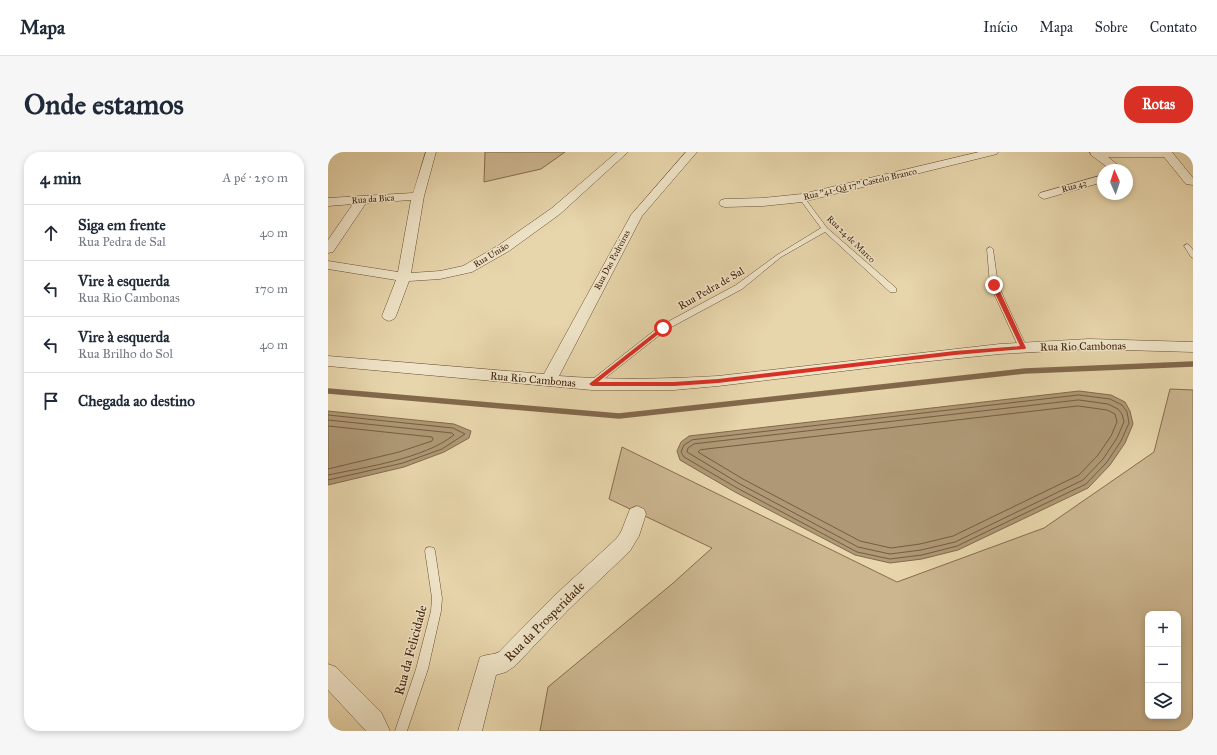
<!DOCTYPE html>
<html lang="pt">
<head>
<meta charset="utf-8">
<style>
  body { margin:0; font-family:"IM FELL Great Primer",serif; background:#f6f6f7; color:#1f2937 }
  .controls { position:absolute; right:12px; bottom:12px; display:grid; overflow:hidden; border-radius:8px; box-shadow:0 2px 6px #0003 }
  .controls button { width:36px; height:36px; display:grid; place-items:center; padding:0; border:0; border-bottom:1px solid #e0e1e3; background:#fff; color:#1f2937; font:20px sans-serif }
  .compass { position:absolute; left:769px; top:12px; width:36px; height:36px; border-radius:50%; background:#fff; box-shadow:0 2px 6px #0003; rotate:357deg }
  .stop { position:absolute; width:12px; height:12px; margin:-9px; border:3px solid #d93025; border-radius:50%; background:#fff }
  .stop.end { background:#d93025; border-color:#fff; box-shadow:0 1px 4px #0008 }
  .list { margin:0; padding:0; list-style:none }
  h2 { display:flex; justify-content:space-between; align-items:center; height:52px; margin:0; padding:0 16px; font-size:17px }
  h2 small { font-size:13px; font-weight:400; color:#747a83 }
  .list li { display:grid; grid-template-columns:26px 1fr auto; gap:12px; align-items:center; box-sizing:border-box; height:56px; padding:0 16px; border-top:1px solid #e0e1e3 }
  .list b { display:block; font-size:15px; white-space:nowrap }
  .list p { margin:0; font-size:13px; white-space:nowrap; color:#747a83 }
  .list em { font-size:13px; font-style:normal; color:#747a83 }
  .icon { flex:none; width:22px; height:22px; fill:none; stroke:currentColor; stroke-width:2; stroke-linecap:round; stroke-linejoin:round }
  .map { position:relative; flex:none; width:865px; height:579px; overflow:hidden; border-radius:16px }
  header { display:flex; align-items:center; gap:24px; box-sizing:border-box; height:56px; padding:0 20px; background:#fff; border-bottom:1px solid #e0e1e3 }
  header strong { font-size:19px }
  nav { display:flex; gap:22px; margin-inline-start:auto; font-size:14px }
  .intro { display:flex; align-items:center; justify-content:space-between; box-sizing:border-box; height:96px; padding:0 24px }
  h1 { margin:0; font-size:28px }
  .button { padding:10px 18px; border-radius:16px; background:#d93025; color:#fff; font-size:14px; font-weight:700 }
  main { display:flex; gap:24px; padding:0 24px }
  aside { flex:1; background:#fff; border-radius:16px; box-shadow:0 2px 6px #0003 }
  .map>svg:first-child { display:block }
</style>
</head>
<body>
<header>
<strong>Mapa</strong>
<nav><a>Início</a><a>Mapa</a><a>Sobre</a><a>Contato</a></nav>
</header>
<div class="intro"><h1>Onde estamos</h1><a class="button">Rotas</a></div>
<main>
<aside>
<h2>4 min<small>A pé · 250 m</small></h2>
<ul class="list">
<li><svg class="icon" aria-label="ahead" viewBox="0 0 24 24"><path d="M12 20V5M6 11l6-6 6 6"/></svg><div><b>Siga em frente</b><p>Rua Pedra de Sal</p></div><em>40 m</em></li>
<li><svg class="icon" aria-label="left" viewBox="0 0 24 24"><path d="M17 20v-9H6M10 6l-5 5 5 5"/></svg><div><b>Vire à esquerda</b><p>Rua Rio Cambonas</p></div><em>170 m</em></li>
<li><svg class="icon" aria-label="left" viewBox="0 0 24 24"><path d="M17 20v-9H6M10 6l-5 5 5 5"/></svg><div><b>Vire à esquerda</b><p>Rua Brilho do Sol</p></div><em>40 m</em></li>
<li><svg class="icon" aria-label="arrive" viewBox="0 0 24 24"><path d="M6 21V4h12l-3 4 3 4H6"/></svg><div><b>Chegada ao destino</b></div></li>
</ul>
</aside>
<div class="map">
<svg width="865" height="579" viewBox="0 0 865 579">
  <rect width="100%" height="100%" fill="#e7d5ab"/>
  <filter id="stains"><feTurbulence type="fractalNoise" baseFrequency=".005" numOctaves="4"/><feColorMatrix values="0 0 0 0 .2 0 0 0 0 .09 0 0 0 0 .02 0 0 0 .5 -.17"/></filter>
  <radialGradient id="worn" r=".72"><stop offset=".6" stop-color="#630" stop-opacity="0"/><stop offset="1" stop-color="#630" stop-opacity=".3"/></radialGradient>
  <path fill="#cbb690" stroke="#866c4e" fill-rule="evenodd" d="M157,0H237L213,17L156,30Z
    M842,237L865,238V579H212L220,535L344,432L384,396L281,347L294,295L569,430L716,376L826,300ZM820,462H850V564H820Z"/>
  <path fill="#ae9875" stroke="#82684b" d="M751,239L783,243L797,250L802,259L805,272L797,291L782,313L760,336L630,398L594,407L562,411L527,403L407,340L352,308L349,299L353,290L361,284Z
    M0,259L126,272L143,279L141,286L116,300L76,315L0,333Z"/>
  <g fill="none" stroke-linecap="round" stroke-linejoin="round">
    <path stroke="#775c40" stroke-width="1" d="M751,243L782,247L794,253L799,260L801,271L793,289L779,310L758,332L629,394L594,403L562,407L529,400L409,336L356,305L353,300L356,293L364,288Z
      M751,248L780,252L790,257L794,262L796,270L789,286L775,307L755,328L627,390L593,398L562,402L530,395L412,332L359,300L360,296L366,292Z
      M750,254L779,258L787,262L789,270L783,284L770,303L751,323L625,384L592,392L563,396L532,389L415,327L370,300L372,298Z
      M0,263L125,276L137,282L114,297L75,311L0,328
      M0,268L124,281L126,283C95,307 38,315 0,323
      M0,274L104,285L105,287L104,289L71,300L0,317"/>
    <path stroke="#82684b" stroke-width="5.5" d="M0,239L291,264L697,219L865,212"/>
    <defs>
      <path id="lane" d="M472,45H476L499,76L568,136V140H562L497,80L453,105L414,137L338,178L267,234H261L260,232L261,230L332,174L408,133L449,103L493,76L471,46Z
        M859,92L861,93L865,98V106L863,105L856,94Z
        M662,95L665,97L670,133L699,196L698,198H692L691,196L662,133L659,97Z
        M102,395L106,396L107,399L114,446L113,459L100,517L79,579H67L88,517L103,459L104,446L97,399L98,396Z"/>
      <path id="street" d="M98,0H108L96,44L83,121L112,119L135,114L171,93L224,56L289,0H300L232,62L181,99L144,120L112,127L81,129L68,164L66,167L61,169L56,167L54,164L68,128L0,117V109L70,120L83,48L38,51L5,100L0,101V88L25,52L0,54V46L85,41Z
        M358,0H369L314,64L231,224C284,228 337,227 390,224L672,192L761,187L865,190V200L761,197L672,202L582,211L390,234L346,238H264L0,214V204L216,222L303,63Z
        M651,0H670L669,2L474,50L435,54L397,55L393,54L391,51L393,48L397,47L435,46L474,42Z
        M762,0H844L865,26V33L858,32L836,5H780L796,18H783L763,3Z
        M775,23V30L716,47L712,45L710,43L712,41Z
        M309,354L316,357L318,362L311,384L302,399L240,458L187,514L178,520L168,523L154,579H130L152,505C159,502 166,503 171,500L226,444L288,387L293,380L302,357Z
        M0,512L8,515L53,560L62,579H38L0,538Z"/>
    </defs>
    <use href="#lane" stroke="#6a4e33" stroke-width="1"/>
    <use href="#street" stroke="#6a4e33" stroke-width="1"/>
    <use href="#lane" fill="#efe4c8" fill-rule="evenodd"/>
    <use href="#street" fill="#efe4c8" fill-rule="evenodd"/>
  </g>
  <path fill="#d93025" d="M666,131L669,133L698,196L697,197L627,203L390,231L346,234H264L261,232L335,174H337V177L270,230H346L390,227L627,199L692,194L663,133Z"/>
  <g text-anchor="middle" stroke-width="3" stroke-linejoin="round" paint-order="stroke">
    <g font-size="9" fill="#40210b" stroke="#efe4c8">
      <text transform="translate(532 32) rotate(-13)" y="3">Rua "41-Qd 17" Castelo Branco</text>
      <text transform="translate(746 34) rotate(-16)" y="3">Rua 43</text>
      <text transform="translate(45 47) rotate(-4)" y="3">Rua da Bica</text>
      <text transform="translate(523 87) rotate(44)" y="3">Rua 24 de Marco</text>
      <text transform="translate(163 103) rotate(-31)" y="3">Rua União</text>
      <text transform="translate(284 108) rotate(-62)" y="3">Rua Das Pedreiras</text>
    </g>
    <g font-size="11" fill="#40210b" stroke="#efe4c8">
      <text transform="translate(383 136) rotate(-30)" y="4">Rua Pedra de Sal</text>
      <text transform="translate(755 194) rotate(-1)" y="4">Rua Rio Cambonas</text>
      <text transform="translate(205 227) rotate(5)" y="4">Rua Rio Cambonas</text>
    </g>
    <g font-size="13" fill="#40210b" stroke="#efe4c8">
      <text transform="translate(216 469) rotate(-45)" y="5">Rua da Prosperidade</text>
      <text transform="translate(82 498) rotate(-75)" y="5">Rua da Felicidade</text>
    </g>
  </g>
  <rect width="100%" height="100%" filter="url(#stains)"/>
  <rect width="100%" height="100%" fill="url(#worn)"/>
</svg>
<div class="controls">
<button>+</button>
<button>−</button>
<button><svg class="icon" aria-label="layers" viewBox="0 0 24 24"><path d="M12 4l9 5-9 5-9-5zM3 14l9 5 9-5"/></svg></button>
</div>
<svg class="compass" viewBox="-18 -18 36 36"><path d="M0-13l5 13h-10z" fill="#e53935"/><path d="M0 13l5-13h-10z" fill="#747a83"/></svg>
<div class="stop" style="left:335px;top:176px"></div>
<div class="stop end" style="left:666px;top:133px"></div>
</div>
</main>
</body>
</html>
